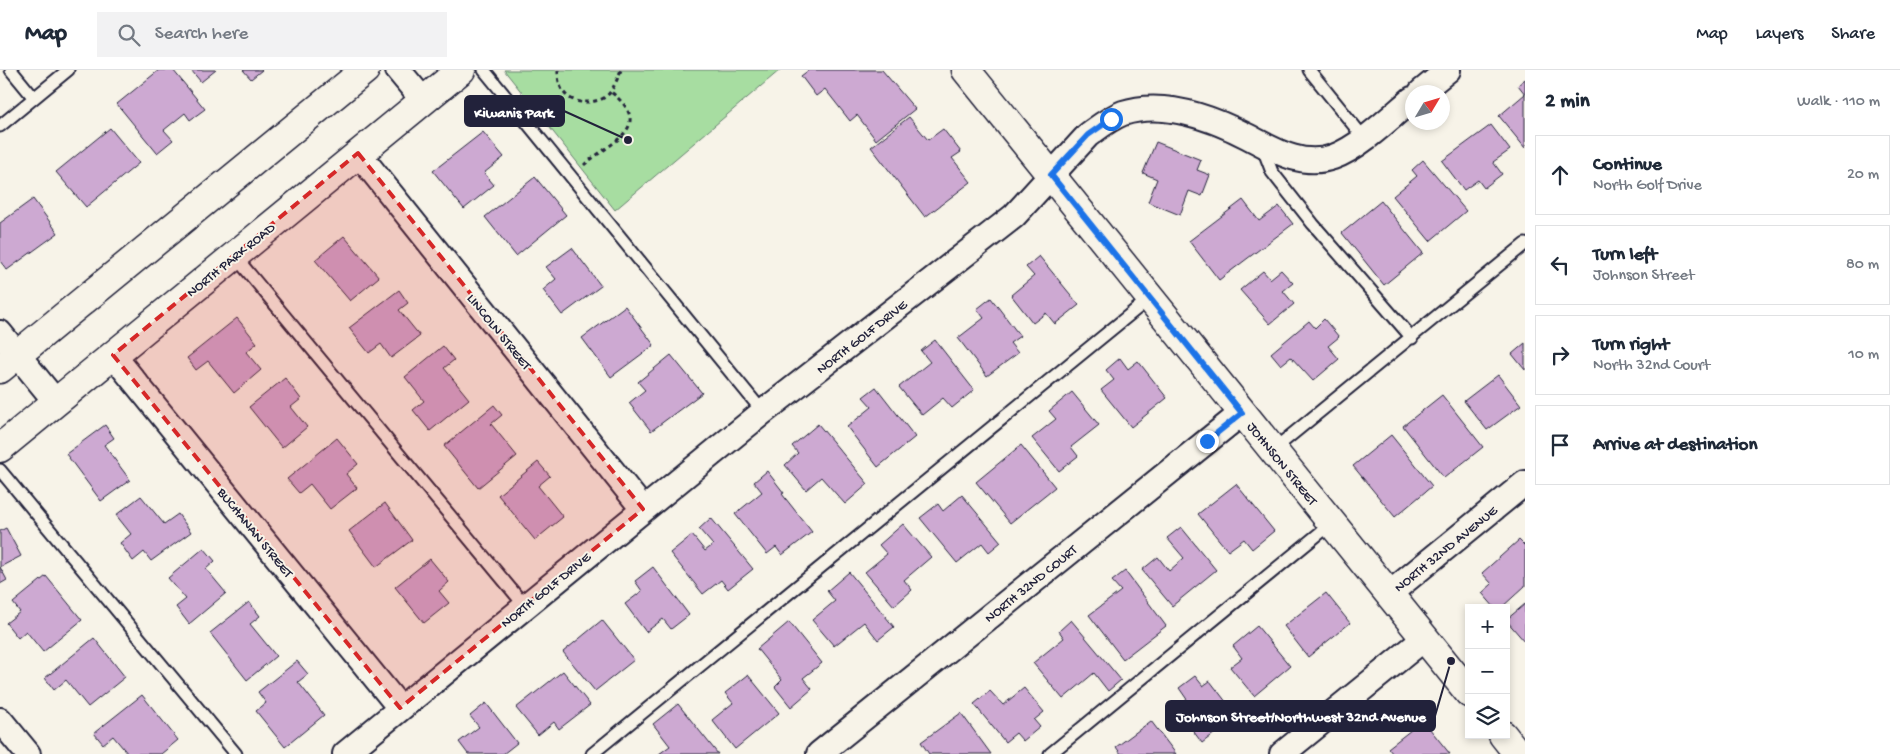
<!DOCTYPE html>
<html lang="en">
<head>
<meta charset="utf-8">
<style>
  body { margin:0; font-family:"Gochi Hand",sans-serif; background:#f2f2f3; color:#1f2937 }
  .controls { position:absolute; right:15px; bottom:15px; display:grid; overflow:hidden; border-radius:0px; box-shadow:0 2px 8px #0003 }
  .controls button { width:45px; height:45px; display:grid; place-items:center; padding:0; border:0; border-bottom:1px solid #e0e1e3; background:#fff; color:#1f2937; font:25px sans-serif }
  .compass { position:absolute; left:1405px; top:15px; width:45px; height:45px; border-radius:50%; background:#fff; box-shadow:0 2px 8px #0003; rotate:52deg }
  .stop { position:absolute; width:15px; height:15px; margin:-11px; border:4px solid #1a73e8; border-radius:50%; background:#fff }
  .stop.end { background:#1a73e8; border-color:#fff; box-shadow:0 1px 5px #0008 }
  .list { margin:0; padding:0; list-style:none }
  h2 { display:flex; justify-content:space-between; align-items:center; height:65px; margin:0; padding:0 20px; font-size:21px }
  h2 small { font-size:16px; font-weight:400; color:#747a83 }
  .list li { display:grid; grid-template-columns:32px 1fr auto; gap:15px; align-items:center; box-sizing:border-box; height:80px; margin:0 10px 10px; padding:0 10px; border:1px solid #e0e1e3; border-radius:0px }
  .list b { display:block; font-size:19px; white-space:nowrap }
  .list p { margin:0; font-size:16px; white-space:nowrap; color:#747a83 }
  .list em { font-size:16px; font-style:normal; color:#747a83 }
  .icon { flex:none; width:28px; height:28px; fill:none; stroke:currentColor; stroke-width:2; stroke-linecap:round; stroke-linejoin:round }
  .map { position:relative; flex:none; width:1525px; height:684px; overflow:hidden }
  header { display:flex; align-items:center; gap:30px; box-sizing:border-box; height:70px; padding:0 25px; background:#fff; border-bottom:1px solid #e0e1e3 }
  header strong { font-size:24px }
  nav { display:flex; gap:28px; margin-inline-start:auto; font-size:18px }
  .search { width:350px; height:45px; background:#f2f2f3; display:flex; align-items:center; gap:12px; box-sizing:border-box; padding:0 18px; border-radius:0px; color:#747a83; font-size:19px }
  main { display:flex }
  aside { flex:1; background:#fff }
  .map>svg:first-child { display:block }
</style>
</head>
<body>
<header>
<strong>Map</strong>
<div class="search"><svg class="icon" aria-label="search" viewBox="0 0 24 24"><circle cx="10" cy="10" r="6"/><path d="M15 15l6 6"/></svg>Search here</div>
<nav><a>Map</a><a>Layers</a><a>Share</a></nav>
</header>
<main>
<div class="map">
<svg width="1525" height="684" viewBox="0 0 1525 684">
  <rect width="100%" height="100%" fill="#f7f3e8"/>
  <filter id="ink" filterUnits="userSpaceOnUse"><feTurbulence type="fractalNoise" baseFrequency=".02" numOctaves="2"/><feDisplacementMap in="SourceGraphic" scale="10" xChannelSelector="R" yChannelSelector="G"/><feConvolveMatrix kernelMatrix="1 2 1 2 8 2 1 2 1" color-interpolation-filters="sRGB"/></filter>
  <g filter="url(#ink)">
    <path fill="#a7dda1" stroke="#64806e" d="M504,0H780L615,140Z"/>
    <path fill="#cda9d2" stroke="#22223b" d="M159,0H173L205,39L190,50L185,43L164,60L173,70L157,83L117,34Z
      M191,0H216L201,12Z
      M243,0H262L251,9Z
      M809,0H882L915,39L876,70L857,45L850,51L825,19L816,26L801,6Z
      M1525,9V24L1518,15Z
      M1525,24V78L1499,46Z
      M909,47L928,70L943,59L961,82L952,88L971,112L925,147L871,77Z
      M1491,55L1510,80L1493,92L1502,104L1484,118L1478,110L1464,120L1442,91Z
      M110,58L139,93L86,137L56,102Z
      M483,62L504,87L484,103L494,115L464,139L433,101Z
      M1156,72L1201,90L1197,100L1210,105L1202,126L1189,121L1180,145L1148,132L1157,109L1143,103Z
      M1423,90L1466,141L1430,171L1393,126L1417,106L1412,100Z
      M535,107L566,145L516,186L485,147Z
      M33,129L58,163L7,200L0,191V153Z
      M1243,130L1259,151L1279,136L1293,154L1219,210L1189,171Z
      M1381,131L1423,183L1384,215L1342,163Z
      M344,166L379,207L350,231L315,190Z
      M572,178L601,216L562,245L543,220L556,209L546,197Z
      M1039,186L1079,235L1055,254L1046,243L1033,253L1011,225L1034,206L1026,197Z
      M1281,200L1293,213L1283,221L1294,234L1270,254L1240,220L1263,201L1270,209Z
      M399,220L408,233L399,240L420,266L391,288L381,274L369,283L349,258Z
      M991,228L1020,266L1010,273L1018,283L987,306L958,268L984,248L977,239Z
      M625,236L654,275L611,307L582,268Z
      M237,248L257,273L246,282L261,300L234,323L208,291L196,300L187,288Z
      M1324,249L1339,267L1328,276L1339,289L1313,311L1291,287L1281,295L1271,283L1309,251L1315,258Z
      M935,270L974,320L952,338L943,328L922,345L899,317L930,292L921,281Z
      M1525,273V300L1512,284Z
      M443,276L454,290L444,298L469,329L430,361L413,340L424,331L405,307Z
      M671,285L702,323L651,361L629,333L645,320L638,312Z
      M1120,288L1128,299L1138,291L1167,328L1131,357L1101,320L1114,310L1106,300Z
      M1498,305L1521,335L1487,360L1464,331Z
      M285,308L301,329L291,337L307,357L282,378L249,337Z
      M876,317L915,367L878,397L847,357L872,337L863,327Z
      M1072,322L1099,355L1071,377L1078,386L1059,401L1032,368L1056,349L1049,341Z
      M1442,325L1483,377L1444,408L1403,356Z
      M494,335L502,345L491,354L517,386L478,418L444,376Z
      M818,354L868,414L845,434L821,407L806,420L785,395L798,383L792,376Z
      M105,355L114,368L104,375L130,410L101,431L66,384Z
      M1391,365L1432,416L1395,447L1353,396Z
      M337,368L358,394L346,404L357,418L330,439L310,414L299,423L287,409Z
      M1021,375L1055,417L1010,453L976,412Z
      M538,392L550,406L538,416L563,447L535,470L498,425Z
      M767,401L784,423L782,424L812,462L782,485L776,477L767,484L735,444L762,422L754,412Z
      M1236,414L1274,461L1252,479L1244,469L1228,481L1198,444Z
      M962,425L1001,472L989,482L982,473L957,493L920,448L938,434L943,441Z
      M141,426L164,454L178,444L191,462L151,491L144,482L133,491L120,473L131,464L116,445Z
      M385,433L412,470L376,497L349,461Z
      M711,448L753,499L728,519L721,510L703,524L670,483L692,465L705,481L713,475L699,459Z
      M903,454L931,487L904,510L912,520L894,536L865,502L887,484L879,475Z
      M1181,457L1216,500L1172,536L1142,500L1158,487L1169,501L1184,488L1167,468Z
      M6,458L21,486L0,497L7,510L0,514V461Z
      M1519,470L1525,476V516L1501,538H1495L1482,523L1492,514L1482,503Z
      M204,478L215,491L206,499L226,523L189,554L176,537L186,529L168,508Z
      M430,489L449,512L439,521L449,533L424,553L395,517Z
      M653,497L689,545L671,559L663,549L646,562L625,534L642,521L635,511Z
      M1125,501L1166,556L1123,589L1089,545L1121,521L1112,511Z
      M849,502L894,557L878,570L864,552L834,576L812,550L835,531L827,521Z
      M46,506L82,550L43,582L26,561L18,568L6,553L20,542L13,533Z
      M1326,523L1350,553L1308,587L1284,556Z
      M249,532L260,546L250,554L276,586L247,610L210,563Z
      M1525,534V572L1506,550Z
      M602,550L634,590L595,621L563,582Z
      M1071,550L1121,610L1108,621L1094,603L1063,629L1033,593L1064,568L1059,561Z
      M789,552L822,593L803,608L812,619L791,637L775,617L782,610L757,579Z
      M1257,556L1290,596L1254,626L1230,597L1242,588L1233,576Z
      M94,568L125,607L88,637L66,610L54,620L45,608Z
      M297,591L308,604L298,612L324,645L285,677L256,641L266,633L258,622Z
      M563,601L590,635L559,659L554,652L538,665L516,638Z
      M748,605L779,643L735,679L712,650L733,633L725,623Z
      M1195,606L1203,616L1210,611L1237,646L1202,673L1177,639L1188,631L1179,618Z
      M1024,618L1044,642L1034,650L1040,657L1023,671L1016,663L1005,672L974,634L990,621L1003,635Z
      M142,625L178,670L161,684H128L113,666L103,674L94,663Z
      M486,633L517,673L503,684H468L459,672L479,657L470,646Z
      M678,634L718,684H659L670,676L653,654Z
      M961,643L991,684H929L921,672Z
      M1417,643L1450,684H1393L1388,678L1411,660L1405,652Z
      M1151,651L1176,684H1121L1116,677Z"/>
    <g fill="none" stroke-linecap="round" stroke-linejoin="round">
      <defs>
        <path id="service" d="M11,0L34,28
          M484,0L763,342
          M1309,0L1364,68
          M0,56L68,0
          M1262,76L1272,102L1313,154L1412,268
          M234,185L525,536
          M1273,380L1525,174
          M0,400L236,684
          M592,684L1150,228
          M1050,684L1332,453"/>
        <path id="minor" d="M398,0L423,30
          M1421,22L1448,0
          M358,83L643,439
          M0,263L56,332
          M113,285L400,638
          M1389,524L1525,413
          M0,650L28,684
          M345,684L763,342L1014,146L1088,65C1099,57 1110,48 1123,43C1163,30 1212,48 1247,66C1274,80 1302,98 1333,87C1359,78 1391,47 1412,29
          M819,684L1242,343
          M1282,684L1425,568"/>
        <path id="tertiary" d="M966,0L1469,623
          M0,299L365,0
          M0,378L461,0
          M1503,665L1518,684"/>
      </defs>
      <use href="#service" stroke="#22223b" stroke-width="15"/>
      <use href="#minor" stroke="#22223b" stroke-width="28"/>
      <use href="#tertiary" stroke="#22223b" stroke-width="31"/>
      <path stroke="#22223b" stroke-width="3" stroke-dasharray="4 4" stroke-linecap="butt" d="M558,0C557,24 572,36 595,31C601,30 607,27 611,21C615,15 618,7 621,0
        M584,95C611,71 656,58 611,22"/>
      <use href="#service" stroke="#f7f3e8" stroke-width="11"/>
      <use href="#minor" stroke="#f7f3e8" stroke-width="24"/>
      <use href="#tertiary" stroke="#f7f3e8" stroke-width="28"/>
    </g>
  </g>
  <g fill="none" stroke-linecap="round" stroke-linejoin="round" filter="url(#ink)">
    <path stroke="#1a73e8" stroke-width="6" d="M1111,49L1088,65L1051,105L1242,343L1207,371"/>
  </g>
  <path fill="#d62828" fill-opacity="0.2" stroke="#d62828" stroke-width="4" stroke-dasharray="10 6" stroke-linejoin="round" d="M358,83L643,439L400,638L113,285Z"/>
  <g text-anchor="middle" stroke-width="4" stroke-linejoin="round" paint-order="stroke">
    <g font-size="14" fill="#22223b" stroke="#f7f3e8">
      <text transform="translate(230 189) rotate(-39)" y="5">NORTH PARK ROAD</text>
      <text transform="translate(500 261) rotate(51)" y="5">LINCOLN STREET</text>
      <text transform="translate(861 266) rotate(-38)" y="5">NORTH GOLF DRIVE</text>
      <text transform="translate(1283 393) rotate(51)" y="5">JOHNSON STREET</text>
      <text transform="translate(256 462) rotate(51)" y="5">BUCHANAN STREET</text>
      <text transform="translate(1445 478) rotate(-39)" y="5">NORTH 32ND AVENUE</text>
      <text transform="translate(1030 513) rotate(-39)" y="5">NORTH 32ND COURT</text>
      <text transform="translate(545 519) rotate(-39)" y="5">NORTH GOLF DRIVE</text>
    </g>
  </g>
  <path fill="none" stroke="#22223b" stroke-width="2" d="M628 70L564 41M1451 591L1435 646"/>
  <g fill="#22223b" stroke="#f7f3e8" stroke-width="2">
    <circle cx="628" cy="70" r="5"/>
    <circle cx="1451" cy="591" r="5"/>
  </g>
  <g fill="#22223b" stroke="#22223b" stroke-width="2">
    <rect x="465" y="26" width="99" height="30" rx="5"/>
    <rect x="1166" y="631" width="269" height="30" rx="5"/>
  </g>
  <g font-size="15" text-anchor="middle" font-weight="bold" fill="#fff">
    <text x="514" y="47">Kiwanis Park</text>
    <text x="1301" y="651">Johnson Street/Northwest 32nd Avenue</text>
  </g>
</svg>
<div class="controls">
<button>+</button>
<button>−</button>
<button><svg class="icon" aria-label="layers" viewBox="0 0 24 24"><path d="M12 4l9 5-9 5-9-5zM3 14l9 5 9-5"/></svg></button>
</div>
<svg class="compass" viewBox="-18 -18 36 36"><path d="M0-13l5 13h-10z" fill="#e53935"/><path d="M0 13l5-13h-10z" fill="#747a83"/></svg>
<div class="stop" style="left:1111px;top:49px"></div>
<div class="stop end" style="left:1207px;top:371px"></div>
</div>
<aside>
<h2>2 min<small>Walk · 110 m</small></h2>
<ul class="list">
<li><svg class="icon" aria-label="ahead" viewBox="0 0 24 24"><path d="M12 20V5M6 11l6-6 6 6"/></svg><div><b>Continue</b><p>North Golf Drive</p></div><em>20 m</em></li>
<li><svg class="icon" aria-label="left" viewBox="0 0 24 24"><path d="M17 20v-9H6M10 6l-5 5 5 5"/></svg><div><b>Turn left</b><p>Johnson Street</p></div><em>80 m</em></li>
<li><svg class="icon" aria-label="right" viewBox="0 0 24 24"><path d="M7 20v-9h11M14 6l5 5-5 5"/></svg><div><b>Turn right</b><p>North 32nd Court</p></div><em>10 m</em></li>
<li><svg class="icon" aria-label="arrive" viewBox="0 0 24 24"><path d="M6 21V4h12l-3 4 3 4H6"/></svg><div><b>Arrive at destination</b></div></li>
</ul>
</aside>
</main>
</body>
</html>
